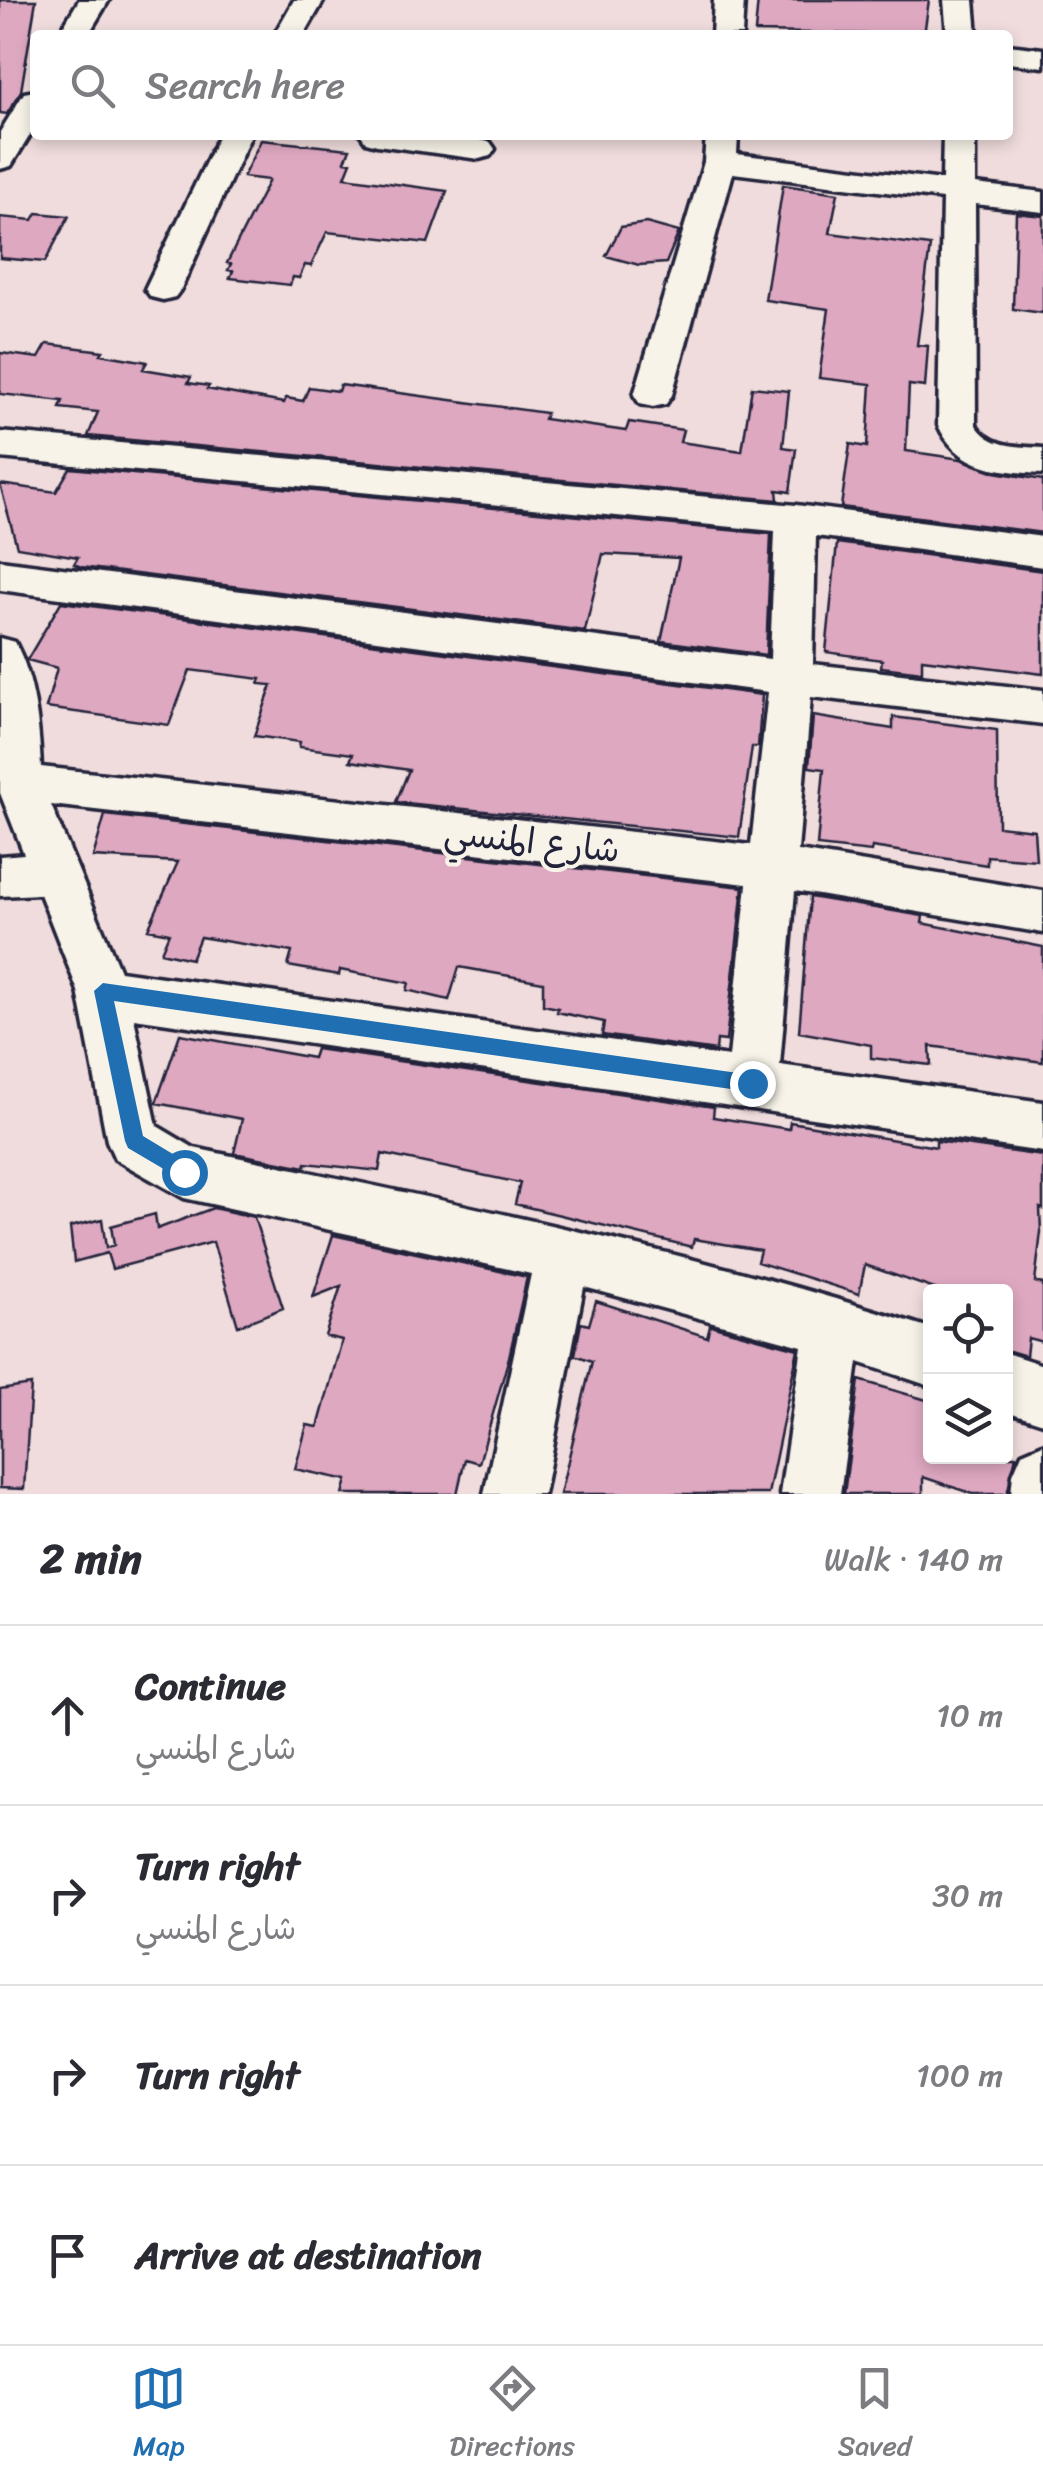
<!DOCTYPE html>
<html lang="en">
<head>
<meta charset="utf-8">
<style>
  body { margin:0; font-family:Sriracha,"Playpen Sans Arabic",sans-serif; background:#f7f7f7; color:#2b2b33 }
  .controls { position:absolute; right:30px; bottom:30px; display:grid; overflow:hidden; border-radius:10px; box-shadow:0 5px 15px #0003 }
  .controls button { width:90px; height:90px; display:grid; place-items:center; padding:0; border:0; border-bottom:2px solid #e1e1e2; background:#fff; color:#2b2b33; font:50px sans-serif }
  .stop { position:absolute; width:30px; height:30px; margin:-22px; border:8px solid #1f6fb2; border-radius:50%; background:#fff }
  .stop.end { background:#1f6fb2; border-color:#fff; box-shadow:0 2px 10px #0008 }
  .list { margin:0; padding:0; list-style:none }
  h2 { display:flex; justify-content:space-between; align-items:center; height:130px; margin:0; padding:0 40px; font-size:42px }
  h2 small { font-size:32px; font-weight:400; color:#7c7c81 }
  .list li { display:grid; grid-template-columns:65px 1fr auto; gap:30px; align-items:center; box-sizing:border-box; height:180px; padding:0 40px; border-top:2px solid #e1e1e2 }
  .list b { display:block; font-size:38px; white-space:nowrap }
  .list p { margin:0; font-size:32px; white-space:nowrap; color:#7c7c81 }
  .list em { font-size:32px; font-style:normal; color:#7c7c81 }
  .icon { flex:none; width:55px; height:55px; fill:none; stroke:currentColor; stroke-width:2; stroke-linecap:round; stroke-linejoin:round }
  .map { position:relative; flex:none; width:1043px; height:1494px; overflow:hidden }
  .search { position:absolute; background:#fff; box-shadow:0 5px 15px #0003; left:30px; right:30px; top:30px; height:110px; display:flex; align-items:center; gap:25px; box-sizing:border-box; padding:0 35px; border-radius:10px; color:#7c7c81; font-size:38px }
  .sheet { height:850px; background:#fff }
  nav { display:flex; justify-content:space-around; align-items:center; box-sizing:border-box; height:140px; border-top:2px solid #e1e1e2; background:#fff; font-size:28px; color:#7c7c81 }
  nav a { display:grid; justify-items:center; gap:5px }
  nav .on { color:#1f6fb2 }
  .map>svg:first-child { display:block }
</style>
</head>
<body>
<div class="map">
<svg width="1043" height="1494" viewBox="0 0 1043 1494">
  <rect width="100%" height="100%" fill="#f0dcdc"/>
  <filter id="ink" filterUnits="userSpaceOnUse"><feTurbulence type="fractalNoise" baseFrequency=".01" numOctaves="2"/><feDisplacementMap in="SourceGraphic" scale="20" xChannelSelector="R" yChannelSelector="G"/><feConvolveMatrix kernelMatrix="1 2 1 2 8 2 1 2 1" color-interpolation-filters="sRGB"/></filter>
  <g filter="url(#ink)">
    <path fill="#dea8c1" stroke="#22223b" stroke-width="2.5" d="M0,0H36L21,91L7,114L0,113Z
      M758,0H929L924,35L755,32Z
      M261,140L350,149L345,161L351,162L345,177L447,191L428,243L327,232L311,266L305,265L299,278L293,277L290,285L230,278L233,271L228,270L231,264L227,263L269,180L243,177Z
      M783,185L838,193L830,233L930,246L917,345L928,346L925,387L909,385L906,451L961,459L995,472L1043,480V533L841,507L850,444L867,447L871,384L819,378L829,309L765,300Z
      M37,213L69,216L45,262L0,258V217L33,220Z
      M1016,213L1043,216V313L1013,309Z
      M646,223L679,232L666,263L639,265L606,256L621,227Z
      M47,344L103,351L101,354L147,362L143,369L191,377L188,383L209,386L207,389L284,403L286,398L303,401L309,387L338,391L340,385L546,413L544,419L626,431L629,422L683,430L680,442L742,451L752,387L789,391L783,447L796,449L790,492L777,490L778,500L88,436L98,412L60,408L63,401L0,394V353L39,358Z
      M70,468L771,534L766,655L661,641L679,558L603,554L585,631L81,567L74,564L78,557L17,547L0,484L56,492Z
      M837,543L1043,571V674L922,659V672L881,667L882,660L826,652Z
      M61,602L762,695L758,747H752L739,837L396,802L409,770L350,761L353,754L299,747L300,742L254,736L272,685L259,684L261,679L190,670L169,725L46,708L57,668L27,660Z
      M813,716L893,729V717L997,730L998,826L1034,830L1036,860L987,856V865L872,847L871,852L817,846L824,769L809,767Z
      M105,815L743,887L726,1041L717,1040L716,1051L602,1035L604,1022L557,1012L558,1008L543,1005V982L459,967L449,1000L407,990L409,983L340,970L339,975L288,966L292,952L200,937L191,959L161,952L169,933L148,929L178,862L93,857Z
      M810,897L923,916L922,923L1043,947V1062L930,1046L931,1065L871,1058V1045L799,1032Z
      M180,1034L313,1058L316,1049L714,1107L713,1117L789,1129L790,1122L936,1147V1141L1043,1156V1209L1040,1208L1041,1232L1035,1282L1043,1284V1342L1028,1338L1026,1356L1006,1350V1292H943L865,1265L859,1294L757,1262L760,1250L694,1239L692,1247L515,1204L520,1183L382,1154L379,1171L306,1163L305,1167L234,1153L242,1119L156,1103Z
      M213,1208L254,1217L283,1308L238,1326L213,1242L112,1269L107,1253L74,1262L70,1227L102,1219L106,1248L114,1245L111,1226L155,1214L157,1229Z
      M333,1235L527,1277L509,1357L479,1463L465,1459L457,1494H343L347,1480L295,1469L307,1425L318,1427L342,1340L325,1336L341,1286L313,1297Z
      M596,1301L707,1337L710,1325L798,1349L768,1494H560L592,1361L575,1355L581,1323L589,1325Z
      M859,1380L930,1401V1456H1016L1007,1494H973L923,1477V1494H844Z
      M31,1385L24,1489L0,1488V1390Z"/>
    <g fill="none" stroke-linecap="round" stroke-linejoin="round">
      <defs>
        <path id="minor" d="M79,0H109L88,35H58Z
          M294,0H324L304,35H274Z
          M714,0H744L742,35H712Z
          M944,0H974L977,35H947Z
          M1008,45L1043,49V67L1008,63Z
          M35,91V127L11,166L0,169V132L24,93Z
          M219,135H251L181,289L175,297L163,300L151,297L145,289Z
          M361,135H447L490,142L495,149L490,156L479,159L377,145L366,142Z
          M706,135H738L737,154L942,180L943,135H975V184L1043,192V212L975,204L976,425C991,448 1018,446 1043,448V474C999,471 958,469 938,425L942,199L733,173L672,395L666,404L653,407L640,404L634,395L704,162Z
          M0,432L796,505L1043,537V567L816,536L813,664L1043,690V724L811,697L798,851L1043,891V933L795,891L780,1065L1043,1102V1152L134,1018L157,1126L194,1148C442,1200 690,1250 930,1328V1386L858,1362L840,1494H780L802,1346L584,1287L544,1494H484L531,1274L184,1198L115,1159L107,1141L78,991L40,894L0,896V856L24,854L0,793V638L15,642C35,680 39,725 41,767L751,845L768,692L0,590V560L770,659L775,531L0,458ZM51,805L747,884L729,1057L120,971Z
          M1006,1353L1043,1365V1423L1006,1411Z
          M1043,1444V1494H1011L1013,1474L1022,1453Z"/>
      </defs>
      <use href="#minor" stroke="#22223b" stroke-width="7"/>
      <use href="#minor" fill="#f7f3e8" fill-rule="evenodd"/>
    </g>
  </g>
  <path fill="#1f6fb2" d="M103,983L752,1075L762,1083L752,1092L114,1001L143,1136L191,1165L194,1172L184,1181L128,1148L125,1141L94,991Z"/>
  <g text-anchor="middle" stroke-width="8" stroke-linejoin="round" paint-order="stroke">
    <g font-size="35" fill="#22223b" stroke="#f7f3e8">
      <text transform="translate(532 841) rotate(6)" y="12">شارع المنسي</text>
    </g>
  </g>
</svg>
<div class="controls">
<button><svg class="icon" aria-label="locate" viewBox="0 0 24 24"><circle cx="12" cy="12" r="6"/><path d="M12 2v4M12 18v4M2 12h4M18 12h4"/></svg></button>
<button><svg class="icon" aria-label="layers" viewBox="0 0 24 24"><path d="M12 4l9 5-9 5-9-5zM3 14l9 5 9-5"/></svg></button>
</div>
<div class="stop" style="left:184px;top:1172px"></div>
<div class="stop end" style="left:752px;top:1083px"></div>
<div class="search"><svg class="icon" aria-label="search" viewBox="0 0 24 24"><circle cx="10" cy="10" r="6"/><path d="M15 15l6 6"/></svg>Search here</div>
</div>
<section class="sheet">
<h2>2 min<small>Walk · 140 m</small></h2>
<ul class="list">
<li><svg class="icon" aria-label="ahead" viewBox="0 0 24 24"><path d="M12 20V5M6 11l6-6 6 6"/></svg><div><b>Continue</b><p>شارع المنسي</p></div><em>10 m</em></li>
<li><svg class="icon" aria-label="right" viewBox="0 0 24 24"><path d="M7 20v-9h11M14 6l5 5-5 5"/></svg><div><b>Turn right</b><p>شارع المنسي</p></div><em>30 m</em></li>
<li><svg class="icon" aria-label="right" viewBox="0 0 24 24"><path d="M7 20v-9h11M14 6l5 5-5 5"/></svg><div><b>Turn right</b></div><em>100 m</em></li>
<li><svg class="icon" aria-label="arrive" viewBox="0 0 24 24"><path d="M6 21V4h12l-3 4 3 4H6"/></svg><div><b>Arrive at destination</b></div></li>
</ul>
</section>
<nav>
<a class="on"><svg class="icon" aria-label="map" viewBox="0 0 24 24"><path d="M3 6l6-2 6 2 6-2v14l-6 2-6-2-6 2zM9 4v14M15 6v14"/></svg>Map</a>
<a><svg class="icon" aria-label="directions" viewBox="0 0 24 24"><path d="M12 3l9 9-9 9-9-9zM9 14v-3h6M13 9l2 2-2 2"/></svg>Directions</a>
<a><svg class="icon" aria-label="saved" viewBox="0 0 24 24"><path d="M7 4h10v16l-5-4-5 4z"/></svg>Saved</a>
</nav>
</body>
</html>
